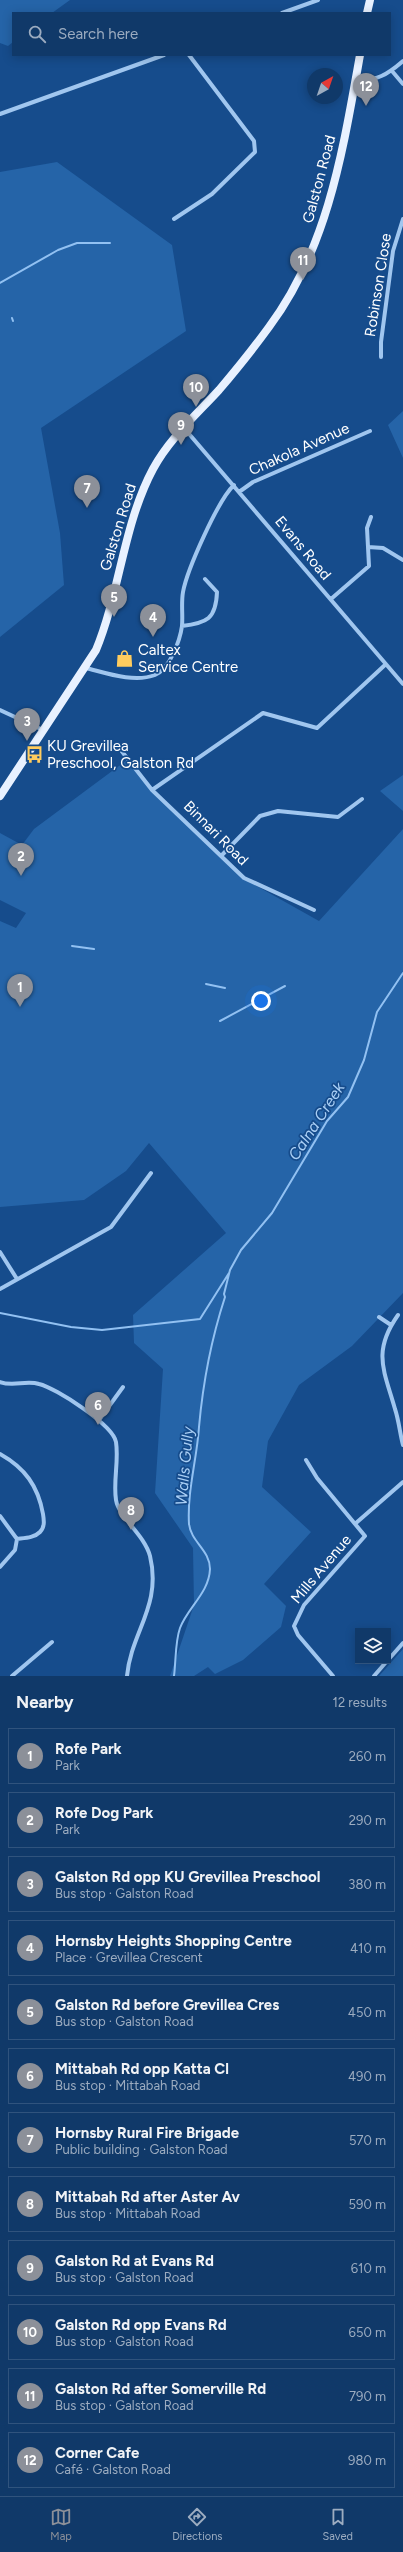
<!DOCTYPE html>
<html lang="en">
<head>
<meta charset="utf-8">
<style>
  body { margin:0; font-family:Figtree,sans-serif; background:#19406f; color:#f1f3f6 }
  .controls { position:absolute; right:12px; bottom:12px; display:grid; overflow:hidden; border-radius:0px; box-shadow:0 2px 10px #0003 }
  .controls button { width:36px; height:36px; display:grid; place-items:center; padding:0; border:0; border-bottom:1px solid #30537d; background:#103969; color:#f1f3f6; font:20px sans-serif }
  .compass { position:absolute; left:307px; top:68px; width:36px; height:36px; border-radius:50%; background:#103969; box-shadow:0 2px 10px #0003; rotate:40deg }
  .you { position:absolute; left:261px; top:1001px; width:14px; height:14px; margin:-10px; border:3px solid #fff; border-radius:50%; background:#1a73e8; box-shadow:0 0 0 6px #1a73e833 }
  .badge { display:grid; place-items:center; width:26px; height:26px; border-radius:50%; background:#8c9099; color:#fff; font-size:13px; font-weight:700 }
  .pin { position:absolute; translate:-50% -33px; filter:drop-shadow(0 1px 2px #0008) }
  .pin::after { content:''; position:absolute; top:21px; width:14px; height:12px; background:inherit; clip-path:polygon(0 0,100% 0,50% 100%) }
  .list { margin:0; padding:0; list-style:none }
  h2 { display:flex; justify-content:space-between; align-items:center; height:52px; margin:0; padding:0 16px; font-size:17px }
  h2 small { font-size:13px; font-weight:400; color:#9cacc0 }
  .list li { display:grid; grid-template-columns:26px 1fr auto; gap:12px; align-items:center; box-sizing:border-box; height:56px; margin:0 8px 8px; padding:0 8px; border:1px solid #30537d; border-radius:0px }
  .list b { display:block; font-size:15px; white-space:nowrap }
  .list p { margin:0; font-size:13px; white-space:nowrap; color:#9cacc0 }
  .list em { font-size:13px; font-style:normal; color:#9cacc0 }
  .icon { flex:none; width:22px; height:22px; fill:none; stroke:currentColor; stroke-width:2; stroke-linecap:round; stroke-linejoin:round }
  .map { position:relative; flex:none; width:403px; height:1676px; overflow:hidden }
  .search { position:absolute; background:#103969; box-shadow:0 2px 10px #0003; left:12px; right:12px; top:12px; height:44px; display:flex; align-items:center; gap:10px; box-sizing:border-box; padding:0 14px; border-radius:0px; color:#9cacc0; font-size:15px }
  .sheet { height:820px; background:#103969 }
  nav { display:flex; justify-content:space-around; align-items:center; box-sizing:border-box; height:56px; border-top:1px solid #30537d; background:#103969; font-size:11px; color:#9cacc0 }
  nav a { display:grid; justify-items:center; gap:2px }
  nav .on { color:#8c9099 }
  .map>svg:first-child { display:block }
</style>
</head>
<body>
<div class="map">
<svg width="403" height="1676" viewBox="0 0 403 1676">
  <rect width="100%" height="100%" fill="#164c8c"/>
  <path fill="#2564a8" d="M0,0H70L52,13H13V42L8,46L0,43Z
    M57,162L172,245L186,331L41,428L60,533L64,585L0,637V172Z
    M403,411V458L388,425Z
    M127,760L152,791L244,879L319,921L403,829V1293L352,1346L299,1385L268,1441L262,1487L311,1532L264,1584L286,1606L281,1627L243,1660L215,1674L208,1667L194,1676H170L194,1605L193,1548L155,1493L163,1369L134,1343L133,1315L226,1233L149,1143L126,1171L84,1200L0,1207V921L16,928L26,913L0,900V833L22,845L34,829Z
    M403,775V811L380,791Z
    M403,1649V1676H379Z"/>
  <g fill="none" stroke-linecap="round" stroke-linejoin="round">
    <path stroke="#92c1f2" stroke-width="2" d="M0,283L58,250L77,243H110
      M12,318L13,321
      M72,946L94,949
      M206,984L225,988
      M220,1021L285,986
      M241,1250L272,1213L327,1121L348,1097L364,1060L377,1012L403,973
      M0,1313L71,1327L102,1330L200,1319L229,1273
      M174,1676C176,1661 175,1642 180,1628C188,1607 209,1593 210,1569C210,1550 191,1542 189,1524C187,1491 197,1459 199,1427C203,1382 211,1340 225,1297L224,1294L230,1270L241,1250"/>
    <path stroke="#a0c6ef" stroke-width="4" d="M282,13L318,0
      M392,71L403,84
      M356,79C376,82 388,74 403,61
      M0,114L164,55
      M174,219L212,194L255,152L254,141L189,55
      M381,357V342L393,251L403,219
      M184,428L403,684
      M239,492L253,482L370,431
      M368,547L383,548L403,560
      M331,599L369,566L367,528L371,517
      M182,626C207,623 216,619 217,592L205,579
      M86,668C106,673 134,683 155,675C170,669 180,640 182,626C183,615 181,603 183,592C187,570 218,500 234,485
      M0,710L43,730
      M120,749L152,790L244,878L314,910
      M152,790L263,713L317,728L386,664
      M222,855L260,816L278,811L338,817L362,799
      M0,1252L17,1279
      M0,1289L111,1227L151,1173
      M398,1315C372,1352 384,1370 395,1409C399,1421 400,1434 403,1445
      M379,1317L391,1325
      M0,1382C13,1387 26,1380 39,1384C56,1388 113,1425 116,1442C119,1461 113,1481 116,1500C119,1518 144,1534 150,1556C162,1606 131,1632 127,1676
      M99,1420L123,1387
      M0,1454C25,1468 38,1486 43,1514C44,1520 45,1527 40,1532C34,1538 25,1538 17,1539
      M306,1460L317,1478L365,1536L304,1605L294,1626L298,1635L333,1676
      M0,1516L17,1539L15,1550L0,1567
      M356,1523L403,1482
      M388,1660L403,1643
      M12,1676L52,1642
      M374,1676L387,1661"/>
    <path stroke="#e8f1ff" stroke-width="8" d="M367,13L370,0
      M0,796L96,650C120,592 123,525 153,469C169,439 196,415 219,390C236,370 253,349 269,327C328,248 343,150 360,55"/>
  </g>
  <defs>
    <symbol id="shop-bare" viewBox="-9 -9 18 18"><path d="M-5-2.5h2.3a2.7 3.5 0 0 1 5.4 0H5L5.5 6h-11ZM-1.5-2.5h3a1.5 2.3 0 0 0-3 0Z" fill="#ffcc5e" stroke="#164c8c" stroke-width="2.5" paint-order="stroke"/></symbol>
    <symbol id="bus-bare" viewBox="-9 -9 18 18"><path d="M-5-6H5V4H4V6H2V4H-2V6H-4V4H-5ZM-3.5-4V0h7V-4ZM-3.5 1.2v1.5H-2V1.2ZM2 1.2v1.5H3.5V1.2Z" fill="#ffcc5e" stroke="#164c8c" stroke-width="2.5" paint-order="stroke"/></symbol>
  </defs>
  <g fill-rule="evenodd">
    <use href="#shop-bare" x="112" y="646" width="25" height="25"/>
    <use href="#bus-bare" x="22" y="742" width="25" height="25"/>
  </g>
  <g text-anchor="middle" stroke-width="3.5" stroke-linejoin="round" paint-order="stroke">
    <g font-size="15" fill="#fff" stroke="#164c8c">
      <text transform="translate(319 179) rotate(-75)" y="5">Galston Road</text>
      <text transform="translate(378 285) rotate(-81)" y="5">Robinson Close</text>
      <text transform="translate(299 449) rotate(-24)" y="5">Chakola Avenue</text>
      <text transform="translate(118 527) rotate(-73)" y="5">Galston Road</text>
      <text transform="translate(303 548) rotate(50)" y="5">Evans Road</text>
      <text transform="translate(216 833) rotate(45)" y="5">Binnari Road</text>
      <text transform="translate(321 1569) rotate(-50)" y="5">Mills Avenue</text>
    </g>
    <g font-size="15" fill="#fff" stroke="#164c8c" text-anchor="start">
      <text x="138" y="655">Caltex<tspan x="138" dy="17">Service Centre</tspan></text>
      <text x="47" y="751">KU Grevillea<tspan x="47" dy="17">Preschool, Galston Rd</tspan></text>
    </g>
    <g font-size="16" font-style="italic" fill="#abd0f6" stroke="#164c8c">
      <text transform="translate(316 1121) rotate(-57)" y="6">Calna Creek</text>
      <text transform="translate(184 1466) rotate(-85)" y="6">Walls Gully</text>
    </g>
  </g>
</svg>
<div class="controls">
<button><svg class="icon" aria-label="layers" viewBox="0 0 24 24"><path d="M12 4l9 5-9 5-9-5zM3 14l9 5 9-5"/></svg></button>
</div>
<svg class="compass" viewBox="-18 -18 36 36"><path d="M0-13l5 13h-10z" fill="#e53935"/><path d="M0 13l5-13h-10z" fill="#9cacc0"/></svg>
<div class="you"></div>
<div class="pin badge" style="left:20px;top:1007px">1</div>
<div class="pin badge" style="left:21px;top:876px">2</div>
<div class="pin badge" style="left:27px;top:741px">3</div>
<div class="pin badge" style="left:153px;top:637px">4</div>
<div class="pin badge" style="left:114px;top:617px">5</div>
<div class="pin badge" style="left:98px;top:1425px">6</div>
<div class="pin badge" style="left:87px;top:508px">7</div>
<div class="pin badge" style="left:131px;top:1530px">8</div>
<div class="pin badge" style="left:181px;top:445px">9</div>
<div class="pin badge" style="left:196px;top:407px">10</div>
<div class="pin badge" style="left:303px;top:280px">11</div>
<div class="pin badge" style="left:366px;top:106px">12</div>
<div class="search"><svg class="icon" aria-label="search" viewBox="0 0 24 24"><circle cx="10" cy="10" r="6"/><path d="M15 15l6 6"/></svg>Search here</div>
</div>
<section class="sheet">
<h2>Nearby<small>12 results</small></h2>
<ul class="list">
<li><span class="badge">1</span><div><b>Rofe Park</b><p>Park</p></div><em>260 m</em></li>
<li><span class="badge">2</span><div><b>Rofe Dog Park</b><p>Park</p></div><em>290 m</em></li>
<li><span class="badge">3</span><div><b>Galston Rd opp KU Grevillea Preschool</b><p>Bus stop · Galston Road</p></div><em>380 m</em></li>
<li><span class="badge">4</span><div><b>Hornsby Heights Shopping Centre</b><p>Place · Grevillea Crescent</p></div><em>410 m</em></li>
<li><span class="badge">5</span><div><b>Galston Rd before Grevillea Cres</b><p>Bus stop · Galston Road</p></div><em>450 m</em></li>
<li><span class="badge">6</span><div><b>Mittabah Rd opp Katta Cl</b><p>Bus stop · Mittabah Road</p></div><em>490 m</em></li>
<li><span class="badge">7</span><div><b>Hornsby Rural Fire Brigade</b><p>Public building · Galston Road</p></div><em>570 m</em></li>
<li><span class="badge">8</span><div><b>Mittabah Rd after Aster Av</b><p>Bus stop · Mittabah Road</p></div><em>590 m</em></li>
<li><span class="badge">9</span><div><b>Galston Rd at Evans Rd</b><p>Bus stop · Galston Road</p></div><em>610 m</em></li>
<li><span class="badge">10</span><div><b>Galston Rd opp Evans Rd</b><p>Bus stop · Galston Road</p></div><em>650 m</em></li>
<li><span class="badge">11</span><div><b>Galston Rd after Somerville Rd</b><p>Bus stop · Galston Road</p></div><em>790 m</em></li>
<li><span class="badge">12</span><div><b>Corner Cafe</b><p>Café · Galston Road</p></div><em>980 m</em></li>
</ul>
</section>
<nav>
<a class="on"><svg class="icon" aria-label="map" viewBox="0 0 24 24"><path d="M3 6l6-2 6 2 6-2v14l-6 2-6-2-6 2zM9 4v14M15 6v14"/></svg>Map</a>
<a><svg class="icon" aria-label="directions" viewBox="0 0 24 24"><path d="M12 3l9 9-9 9-9-9zM9 14v-3h6M13 9l2 2-2 2"/></svg>Directions</a>
<a><svg class="icon" aria-label="saved" viewBox="0 0 24 24"><path d="M7 4h10v16l-5-4-5 4z"/></svg>Saved</a>
</nav>
</body>
</html>
